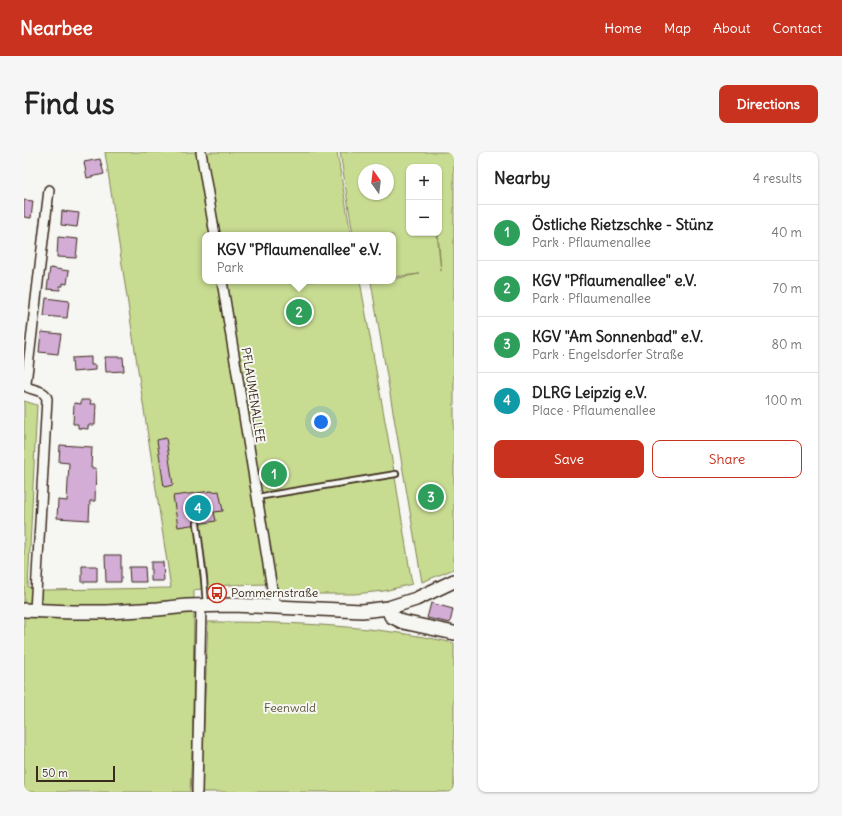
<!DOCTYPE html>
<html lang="en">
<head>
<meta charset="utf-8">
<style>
  body { margin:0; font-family:Delius,sans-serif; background:#f6f6f6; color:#222 }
  .controls { position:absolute; right:12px; top:12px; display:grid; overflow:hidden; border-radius:8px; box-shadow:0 1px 3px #0004 }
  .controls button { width:36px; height:36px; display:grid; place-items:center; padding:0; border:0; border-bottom:1px solid #e0e0e0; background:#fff; color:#222; font:20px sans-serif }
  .compass { position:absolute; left:334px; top:12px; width:36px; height:36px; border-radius:50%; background:#fff; box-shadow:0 1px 3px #0004; rotate:346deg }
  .scale { position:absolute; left:12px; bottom:10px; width:79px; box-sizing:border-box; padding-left:4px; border:2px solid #3b2a1e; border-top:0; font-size:11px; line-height:14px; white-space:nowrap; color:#3b2a1e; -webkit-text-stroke:3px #f6f6f2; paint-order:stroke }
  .you { position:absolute; left:297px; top:270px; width:14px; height:14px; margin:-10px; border:3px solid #fff; border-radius:50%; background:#1a73e8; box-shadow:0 0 0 6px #1a73e833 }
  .badge { display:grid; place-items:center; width:26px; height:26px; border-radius:50%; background:#c8321e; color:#fff; font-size:13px; font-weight:700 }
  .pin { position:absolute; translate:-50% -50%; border:2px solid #fff; box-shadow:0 1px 4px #0006 }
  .popup { position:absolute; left:178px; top:80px; width:194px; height:52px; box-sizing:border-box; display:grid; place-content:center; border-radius:8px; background:#fff; filter:drop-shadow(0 1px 3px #0005); font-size:13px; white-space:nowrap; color:#767676 }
  .popup b { font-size:15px; color:#222 }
  .popup::after { content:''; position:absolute; left:50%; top:100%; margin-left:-8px; border:8px solid transparent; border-top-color:#fff }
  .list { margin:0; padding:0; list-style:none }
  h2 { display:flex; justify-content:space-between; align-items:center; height:52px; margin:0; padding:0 16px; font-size:17px }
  h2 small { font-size:13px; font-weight:400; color:#767676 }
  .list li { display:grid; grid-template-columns:26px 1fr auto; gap:12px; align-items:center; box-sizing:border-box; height:56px; padding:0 16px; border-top:1px solid #e0e0e0 }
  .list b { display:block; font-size:15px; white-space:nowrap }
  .list p { margin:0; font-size:13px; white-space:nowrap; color:#767676 }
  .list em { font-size:13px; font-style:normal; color:#767676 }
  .actions { display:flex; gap:8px; padding:12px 16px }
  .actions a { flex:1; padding:9px 0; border:1px solid #c8321e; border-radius:8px; text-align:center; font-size:14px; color:#c8321e }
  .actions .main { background:#c8321e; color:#fff }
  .map { position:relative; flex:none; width:430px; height:640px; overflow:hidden; border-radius:8px }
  header { display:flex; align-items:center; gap:24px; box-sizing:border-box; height:56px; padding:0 20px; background:#c8321e; color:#fff }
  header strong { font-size:19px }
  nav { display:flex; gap:22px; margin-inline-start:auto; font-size:14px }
  .intro { display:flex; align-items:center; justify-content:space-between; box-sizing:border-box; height:96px; padding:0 24px }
  h1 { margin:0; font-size:28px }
  .button { padding:10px 18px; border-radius:8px; background:#c8321e; color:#fff; font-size:14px; font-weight:700 }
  main { display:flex; gap:24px; padding:0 24px }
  aside { flex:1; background:#fff; border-radius:8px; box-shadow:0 1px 3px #0004 }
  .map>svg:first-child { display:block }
</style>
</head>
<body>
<header>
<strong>Nearbee</strong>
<nav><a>Home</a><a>Map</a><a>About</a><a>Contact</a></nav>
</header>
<div class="intro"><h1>Find us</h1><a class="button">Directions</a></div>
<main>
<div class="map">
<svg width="430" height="640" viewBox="0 0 430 640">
  <rect width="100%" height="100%" fill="#f6f6f2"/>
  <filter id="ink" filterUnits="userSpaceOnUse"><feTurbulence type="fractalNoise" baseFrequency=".025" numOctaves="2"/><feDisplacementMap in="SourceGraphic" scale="8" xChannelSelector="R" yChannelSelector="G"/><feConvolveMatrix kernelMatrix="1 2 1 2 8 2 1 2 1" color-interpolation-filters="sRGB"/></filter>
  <g filter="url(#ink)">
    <path fill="#c8dc91" stroke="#828358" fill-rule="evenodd" d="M81,0H313L327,83H181V129H336L371,325L388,432L360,439L330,442H254L243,432L204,433L170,438L169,582L166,640H0V249L13,253L4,435L19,438L147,436Z
      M316,0H430V417L398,430L347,130L369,129V127L395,122L369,125V83H329ZM385,15H415L414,81L417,119L413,81H385ZM340,18H364V42H340Z
      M184,470C267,470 349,473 430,491V640H177Z"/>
    <path fill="#d3add5" stroke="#3b2a1e" d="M76,7L80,22L63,26L60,10Z
      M0,48L9,49L7,66L0,65Z
      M38,59L55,61L53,75L37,73Z
      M34,85L54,87L52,106L33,105Z
      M26,116L45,119L43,132L39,131V134H36V138L23,137Z
      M22,146L45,149L43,166L20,164Z
      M17,180L37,182L34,202L15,200Z
      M67,205V213H71V218L49,220L48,206Z
      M81,205H99L100,219L82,220Z
      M57,248H67L66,252H72L71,273H64V277L54,276V272H49L50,251L57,252Z
      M142,286L149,333L140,335L133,288Z
      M36,293L68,295L67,316H72L71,349H66L65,368L33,366L34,348L43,349L45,311L35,310Z
      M188,339V340L195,339L199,359L190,360L192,369L154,375L149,344Z
      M81,403H97V430H82Z
      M127,410H139L140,429H127Z
      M58,414H73V430H58Z
      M105,415H121L122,430H106Z
      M407,451L429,457L426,471L403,466Z"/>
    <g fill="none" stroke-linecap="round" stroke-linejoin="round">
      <defs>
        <path id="lane" d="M233,345L372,322
          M173,371L180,427L182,453"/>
        <path id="street" d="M177,0L191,83
          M198,129L251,455
          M11,459L23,247C21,238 11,239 3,235L2,231L25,38
          M173,640L177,454"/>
        <path id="secondary" d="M364,456L367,464L379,470L430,481
          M0,458L48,460H83L134,457L163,454L209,453L338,459L364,456L392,447L430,429"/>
      </defs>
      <use href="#lane" stroke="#3b2a1e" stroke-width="8"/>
      <use href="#street" stroke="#3b2a1e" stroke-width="12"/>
      <use href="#secondary" stroke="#3b2a1e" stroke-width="16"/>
      <use href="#lane" stroke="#f6f6f2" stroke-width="4.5"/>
      <use href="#street" stroke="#f6f6f2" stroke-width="9"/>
      <use href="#secondary" stroke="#f6f6f2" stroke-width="13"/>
    </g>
  </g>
  <defs>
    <symbol id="bus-ring" viewBox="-11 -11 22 22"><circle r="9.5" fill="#f6f6f2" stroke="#c8321e" stroke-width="1.5"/><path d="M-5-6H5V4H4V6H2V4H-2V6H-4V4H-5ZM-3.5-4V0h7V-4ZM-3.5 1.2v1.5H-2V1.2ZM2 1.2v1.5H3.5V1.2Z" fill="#c8321e"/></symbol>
  </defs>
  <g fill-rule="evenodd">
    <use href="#bus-ring" x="182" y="430" width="22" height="22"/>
  </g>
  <g text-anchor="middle" stroke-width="4" stroke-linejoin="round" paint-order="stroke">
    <g font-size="12" fill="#3b2a1e" stroke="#f6f6f2">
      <text transform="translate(229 243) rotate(81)" y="4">PFLAUMENALLEE</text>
    </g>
    <g font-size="12" fill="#3b2a1e" stroke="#f6f6f2" text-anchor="start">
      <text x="207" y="445">Pommernstraße</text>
    </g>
    <g font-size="12" fill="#5e563b" stroke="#f6f6f2">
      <text x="266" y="560">Feenwald</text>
    </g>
  </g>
</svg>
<div class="controls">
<button>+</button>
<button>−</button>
</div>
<svg class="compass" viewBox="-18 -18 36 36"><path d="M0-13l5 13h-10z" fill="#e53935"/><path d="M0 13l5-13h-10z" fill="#767676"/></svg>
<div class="scale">50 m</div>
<div class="you"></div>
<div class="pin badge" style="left:250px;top:322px;background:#2e9e5b">1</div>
<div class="pin badge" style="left:275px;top:160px;background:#2e9e5b">2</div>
<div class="popup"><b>KGV &quot;Pflaumenallee&quot; e.V.</b>Park</div>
<div class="pin badge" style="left:407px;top:345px;background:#2e9e5b">3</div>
<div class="pin badge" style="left:174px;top:356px;background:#0f9aa8">4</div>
</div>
<aside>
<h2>Nearby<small>4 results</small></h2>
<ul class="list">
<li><span class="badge" style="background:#2e9e5b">1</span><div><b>Östliche Rietzschke - Stünz</b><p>Park · Pflaumenallee</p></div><em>40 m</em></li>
<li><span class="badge" style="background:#2e9e5b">2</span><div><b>KGV &quot;Pflaumenallee&quot; e.V.</b><p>Park · Pflaumenallee</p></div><em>70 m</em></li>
<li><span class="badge" style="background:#2e9e5b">3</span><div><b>KGV &quot;Am Sonnenbad&quot; e.V.</b><p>Park · Engelsdorfer Straße</p></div><em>80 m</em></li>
<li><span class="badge" style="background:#0f9aa8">4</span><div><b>DLRG Leipzig e.V.</b><p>Place · Pflaumenallee</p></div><em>100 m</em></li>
</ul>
<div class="actions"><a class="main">Save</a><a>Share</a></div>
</aside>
</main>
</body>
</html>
